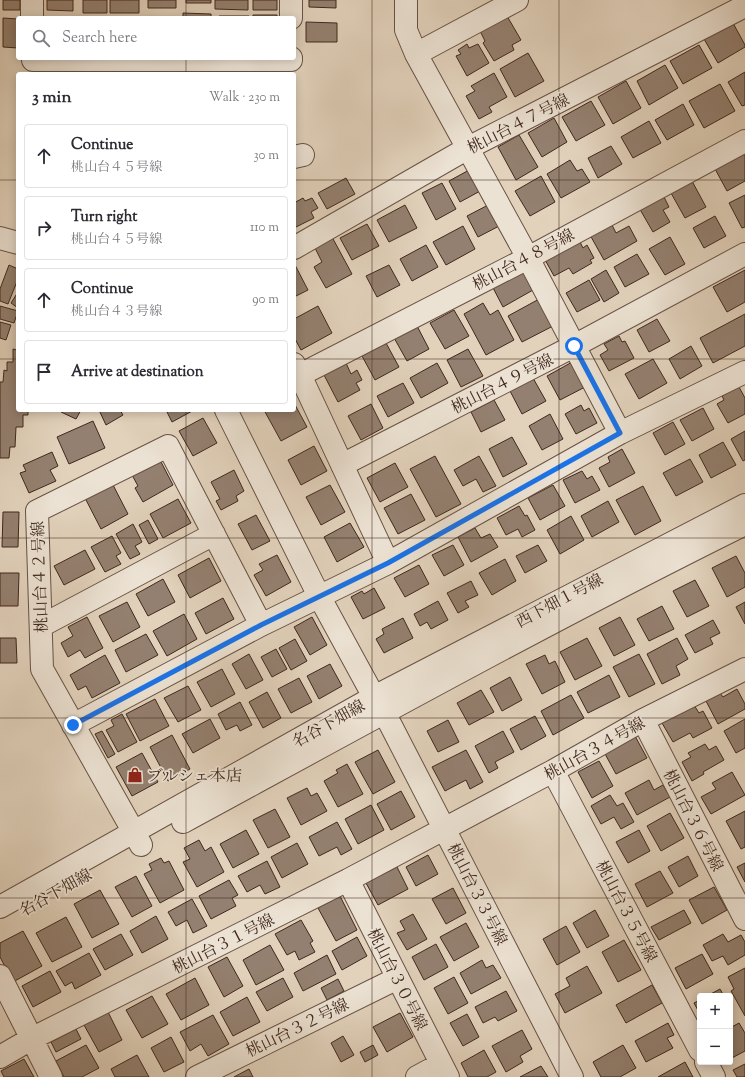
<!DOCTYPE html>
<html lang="en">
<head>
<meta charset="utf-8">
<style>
  body { margin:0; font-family:"Sorts Mill Goudy","Noto Serif JP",serif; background:#f7f7f7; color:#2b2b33 }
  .controls { position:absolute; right:12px; bottom:12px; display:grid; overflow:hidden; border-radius:4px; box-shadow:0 2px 10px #0003 }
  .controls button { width:36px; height:36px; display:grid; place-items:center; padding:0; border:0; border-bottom:1px solid #e1e1e2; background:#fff; color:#2b2b33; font:20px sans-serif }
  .stop { position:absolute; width:12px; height:12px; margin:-9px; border:3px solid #1a73e8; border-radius:50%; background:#fff }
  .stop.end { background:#1a73e8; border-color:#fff; box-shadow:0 1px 4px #0008 }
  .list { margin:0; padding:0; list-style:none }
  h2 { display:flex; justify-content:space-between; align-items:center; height:52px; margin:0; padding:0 16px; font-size:17px }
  h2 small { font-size:13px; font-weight:400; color:#7c7c81 }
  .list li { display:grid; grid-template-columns:26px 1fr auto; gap:12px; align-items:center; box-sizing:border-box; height:64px; margin:0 8px 8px; padding:0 8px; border:1px solid #e1e1e2; border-radius:4px }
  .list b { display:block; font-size:15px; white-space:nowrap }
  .list p { margin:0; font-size:13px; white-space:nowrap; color:#7c7c81 }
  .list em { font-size:13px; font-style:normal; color:#7c7c81 }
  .icon { flex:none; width:22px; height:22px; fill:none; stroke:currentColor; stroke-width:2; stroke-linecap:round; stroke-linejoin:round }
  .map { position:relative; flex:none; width:745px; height:1077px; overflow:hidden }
  .search { position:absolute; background:#fff; box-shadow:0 2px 10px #0003; left:16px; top:16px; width:280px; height:44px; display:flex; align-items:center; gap:10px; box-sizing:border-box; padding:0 14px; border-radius:4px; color:#7c7c81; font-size:15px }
  .panel { position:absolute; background:#fff; box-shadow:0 2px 10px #0003; left:16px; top:72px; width:280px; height:340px; border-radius:4px }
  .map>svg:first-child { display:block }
</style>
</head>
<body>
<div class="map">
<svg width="745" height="1077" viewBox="0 0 745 1077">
  <rect width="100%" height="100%" fill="#e2d2bc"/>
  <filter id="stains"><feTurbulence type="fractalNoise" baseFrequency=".005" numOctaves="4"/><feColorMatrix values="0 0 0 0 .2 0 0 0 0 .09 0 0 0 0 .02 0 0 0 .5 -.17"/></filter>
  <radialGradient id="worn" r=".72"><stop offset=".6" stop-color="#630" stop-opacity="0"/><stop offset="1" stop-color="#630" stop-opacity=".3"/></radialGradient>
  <path fill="#948070" stroke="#40281d" d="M3,0H20V10H3Z
    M47,0H73V11L47,10Z
    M83,0H107V13H83Z
    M110,0H139V13H110Z
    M148,0H176V8H148Z
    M186,0H211V3H186Z
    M215,0H248V10L215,9Z
    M253,0H277V10H253Z
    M309,0H336V8L309,7Z
    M183,13L211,14V18H183Z
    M253,15H277V18H253Z
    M219,16H249V18H219Z
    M507,16L521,40L512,45L514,50L494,61L483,43L485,41L480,31Z
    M3,18L18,19V48L3,47Z
    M306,22L337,23V42H306Z
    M733,23L745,45V47L718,63L704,39Z
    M467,44L469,48L478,44L489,63L467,76L456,56L461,54L458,50Z
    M699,45L712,68L683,84L670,61Z
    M528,53L544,81L515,97L500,69Z
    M665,65L678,88L649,105L637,81Z
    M745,72V105L742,106L728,82Z
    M494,73L507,97L489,107L492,112L479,119L466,96L475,91L471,86Z
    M626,81L641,108L613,124L598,97Z
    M720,84L735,111L704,128L689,101Z
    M591,101L605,125L576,141L562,117Z
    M683,104L694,125L667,140L655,120Z
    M554,118L567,142L542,157L528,133Z
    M649,121L661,143L633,158L621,137Z
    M519,135L538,167L516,180L498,147Z
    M611,146L622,164L598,178L588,158Z
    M743,151L745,155V181L727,191L714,167Z
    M570,160L577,171L582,169L590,182L561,198L547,174Z
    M471,169L482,190L460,202L449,181Z
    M541,176L555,202L530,216L515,191Z
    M346,178L355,194L327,209L318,193Z
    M692,181L706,207L685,218L671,193Z
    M442,183L456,209L436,220L422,193Z
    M662,193L669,207L663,210L670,222L653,232L638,206Z
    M745,195V227L742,228L729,203Z
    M303,198L305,201L312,198L318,208L311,212L314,218L294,228V203Z
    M492,203L503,224L478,237L467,216Z
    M405,205L417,228L389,242L377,220Z
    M715,216L726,236L704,248L693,228Z
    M611,223L616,233L629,226L637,241L604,260L590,235Z
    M367,224L379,246L352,260L340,238Z
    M463,226L475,249L446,265L433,242Z
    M332,237L352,274L326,288L314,267L322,262L314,246Z
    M670,237L685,264L665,275L649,249Z
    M578,238L583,248L587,245L594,258L590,260L592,263L573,274L569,268L554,276L544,258Z
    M426,245L438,267L412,281L400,259Z
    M637,254L649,274L625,287L614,267Z
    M9,265L18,269V279L8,304L0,301V289Z
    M294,265H295L308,290L294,297Z
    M389,265L400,285L377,297L366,276Z
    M521,268L533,290L503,307L491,284Z
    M606,270L619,293L604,302L591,279Z
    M745,270V302L727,312L713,287Z
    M589,280L600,300L577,312L566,293Z
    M18,292V308L11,303Z
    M541,298L555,325L522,342L508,316Z
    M483,303L490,315L498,310L514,340L486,355L464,314Z
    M0,306L18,311L14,323L0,319Z
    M318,306L332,333L301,350L294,337V319Z
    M454,310L469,336L445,349L430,323Z
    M745,314V346L713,363L700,338Z
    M657,319L670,341L649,352L637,330Z
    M0,322L11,325L6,340L0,338Z
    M416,324L429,349L407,361L393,336Z
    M619,336L622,342L625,341L634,358L609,371L600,355L608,350L604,344Z
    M17,340L18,410H28V415H23V427H16L15,447H10L9,458H0V382H3L4,370L7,371V362H13V349L17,350Z
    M386,343L399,367L375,380L362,356Z
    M691,346L702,366L680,379L669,359Z
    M468,349L483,376L461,387L447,360Z
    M653,359L667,383L639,399L625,374Z
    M574,361L587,386L560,400L547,376Z
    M346,363L351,374L357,370L362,380L356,383L360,390L338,402L324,375Z
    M437,363L448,383L421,398L410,378Z
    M533,378L546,401L522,414L510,391Z
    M403,383L414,403L388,417L377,396Z
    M739,387L745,398V414L728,423L717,404L724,400L722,396Z
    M494,400L505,420L481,432L471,412Z
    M294,403L307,427L281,441L264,410H294Z
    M371,404L383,428L361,440L348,416Z
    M581,405L584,411L589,408L597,423L576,434L565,414Z
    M703,408L714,429L692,441L680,420Z
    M62,410H81L76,419L61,412Z
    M99,410H120L123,415L106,425Z
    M166,410H194L172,422Z
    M550,414L563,439L542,450L529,426Z
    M203,418L217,443L193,456L179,431Z
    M93,421L105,448L69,464L57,437Z
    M673,422L685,444L665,455L653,433Z
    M745,431V460L743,461L731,439Z
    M512,437L527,464L503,477L489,449Z
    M723,442L736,465L711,478L699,455Z
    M314,446L327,471L301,485L288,460Z
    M622,449L635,473L609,487L599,468L610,462L608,457Z
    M52,452L58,466L50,470L56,481L29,493L20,473L26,471L23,465Z
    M435,456L461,504L436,517L410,469Z
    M479,456L496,486L483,492L476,479L463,486L454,470Z
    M690,459L703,482L676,496L663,473Z
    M160,460L173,485L143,502L135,488L138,486L132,475Z
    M395,463L408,487L380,502L367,478Z
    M234,470L244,491L236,496L238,501L221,510L216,501L220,499L211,482Z
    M582,471L587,479L592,476L600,490L575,503L563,480Z
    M112,483L128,514L101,529L85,498Z
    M330,485L345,512L321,525L306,497Z
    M553,485L565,506L540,520L528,498Z
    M643,486L661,521L635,535L616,500Z
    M411,494L425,520L398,534L384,508Z
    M178,499L191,523L163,538L150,514Z
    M608,501L619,522L592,537L581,516Z
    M519,506L525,516L527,515L535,530L522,537L518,529L506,535L497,518Z
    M3,512H19L18,547H2Z
    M256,515L270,541L252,550L238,524Z
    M571,516L584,540L560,554L547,530Z
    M148,520L158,539L149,544L139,525Z
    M350,523L364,547L337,562L324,537Z
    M133,524L142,542L135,546L140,554L130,559L116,534Z
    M475,528L481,538L490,534L498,547L471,562L458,537Z
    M112,536L121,553L116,556L121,564L105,572L91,547Z
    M453,545L464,565L444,576L432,555Z
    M538,545L547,561L525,573L516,556Z
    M85,550L95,569L64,585L54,566Z
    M277,555L291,582L266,596L254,575L263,570L259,564Z
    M736,556L745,573V587L727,597L712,568Z
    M209,558L221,581L190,598L178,575Z
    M505,559L516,581L492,595L479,573Z
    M419,565L429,584L405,597L394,578Z
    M0,573H19L18,606H0Z
    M163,579L175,602L148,616L136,594Z
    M695,580L709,606L687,617L673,591Z
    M471,581L478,595L465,601L469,607L458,613L447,593Z
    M374,588L385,608L363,619L351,597L362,591L364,594Z
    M223,598L234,619L206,634L195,613Z
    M438,601L448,620L431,629L427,622L420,626L414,614Z
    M127,602L140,627L113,642L99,616Z
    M745,602V624L736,607Z
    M662,606L674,629L649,641L637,619Z
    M184,614L197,639L167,656L153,631Z
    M87,617L103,648L85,658L80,650L68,657L61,643L73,636L68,627Z
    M312,617L327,645L310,655L294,627Z
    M620,617L635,645L614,656L599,628Z
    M403,618L413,638L384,653L376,639L384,634L382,629Z
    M713,620L720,633L710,638L713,644L695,653L685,635Z
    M146,634L158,655L126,672L115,650Z
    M0,638H16L17,663H0Z
    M587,638L602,666L575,680L560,652Z
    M677,638L688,659L676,666L680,675L662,684L647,654Z
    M295,639L307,661L291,670L279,648Z
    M276,649L287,669L272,677L261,657Z
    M249,654L263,680L246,689L232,664Z
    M639,654L655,684L629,697L613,667Z
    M105,655L120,683L92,698L86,686L78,690L70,675Z
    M545,655L549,664L555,661L565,682L542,694L526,664Z
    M330,664L342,686L319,699L307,676Z
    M222,669L235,694L211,707L197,682Z
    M609,675L620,697L588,713L577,692Z
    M510,677L522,700L502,711L490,688Z
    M299,678L312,702L291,713L278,689Z
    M188,686L201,710L178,722L164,698Z
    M737,689L745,704V709L718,724L706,701L720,693L723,697Z
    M481,690L494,712L469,725L457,703Z
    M267,692L281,718L263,728L249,702Z
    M571,695L584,718L553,735L541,711Z
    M155,699L169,726L140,741L126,714Z
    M240,702L252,725L240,731L237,725L226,730L218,714Z
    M694,705L699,713L703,711L712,728L693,738L690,733L673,742L662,723Z
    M122,714L137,742L118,752L106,730L114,726L111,720Z
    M535,716L546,736L521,750L510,729Z
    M210,719L220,738L193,753L182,734Z
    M745,719V748L736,753L724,731Z
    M448,720L459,742L438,752L427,731Z
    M102,731L115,754L108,758L95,734Z
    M503,731L514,752L495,762L498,768L489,773L475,746Z
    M172,735L190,769L168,781L150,747Z
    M635,736L647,758L616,774L604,752Z
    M705,744L709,750L716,746L724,760L703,772L704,774L692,781L682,762L691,757L688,753Z
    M378,750L395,782L373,794L355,762Z
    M466,750L483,782L470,789L466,780L445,791L432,767Z
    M142,753L158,782L132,796L116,767Z
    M599,761L613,786L592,798L578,772Z
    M347,764L363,794L338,807L324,781L338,773L336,770Z
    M732,772L745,795L711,814L701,797L716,789L712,783Z
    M649,780L654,790L663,785L670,797L637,815L625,793Z
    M307,788L311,796L317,793L327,811L301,825L287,798Z
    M401,791L415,817L391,830L377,804Z
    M610,795L617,806L623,803L634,822L621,829L614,817L601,824L591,806Z
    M371,805L384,830L358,844L345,819Z
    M275,809L290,837L268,848L253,820Z
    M745,811V847L741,849L726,821Z
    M670,813L684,838L661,851L647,826Z
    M337,822L352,849L341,855L337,847L319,856L309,837Z
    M246,830L259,854L233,868L220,844Z
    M639,830L650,851L628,863L616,842Z
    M199,840L205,851L211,847L224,872L197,887L183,862L190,859L184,848Z
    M297,843L308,864L282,878L271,857Z
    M428,855L438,874L416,886L406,867Z
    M688,856L698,876L679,887L668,867Z
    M161,858L164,863L169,861L184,890L160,903L144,874L152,870L149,864Z
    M267,861L280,887L265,894L260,885L247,892L238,876Z
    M745,863V882L737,867Z
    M397,867L408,889L378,905L366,883Z
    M660,871L673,893L647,907L635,884Z
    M136,876L152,906L132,917L115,887Z
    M229,880L238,895L232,898L236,906L211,919L199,896Z
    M714,887L727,910L702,924L689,900Z
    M453,888L466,913L446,924L432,899Z
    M100,890L119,924L92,938L74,904Z
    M340,896L357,930L336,941L318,908Z
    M192,899L207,926L193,933L187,920L176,926L168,912Z
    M595,910L609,936L587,948L573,923Z
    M684,910L691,923L659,940L651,927Z
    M413,914L427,939L407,950L397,933L405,930L400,921Z
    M156,916L168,939L142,953L130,931Z
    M66,917L82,947L52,962L36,933Z
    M301,920L313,941L310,943L315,952L299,960L295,951L287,955L275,934Z
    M466,923L479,947L454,961L440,937Z
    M566,926L580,952L557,965L543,939Z
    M23,931L42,966L13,982L0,957V943Z
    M121,934L133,955L105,970L93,949Z
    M723,934L728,942L741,935L745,942V955L728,965L723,956L712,961L703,945Z
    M357,937L367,956L342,970L332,951Z
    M624,940L641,970L618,982L602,952Z
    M436,944L448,967L424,980L412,957Z
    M270,945L284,970L256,985L243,960Z
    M89,953L101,975L75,989L72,982L65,986L56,971Z
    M702,954L713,974L686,989L675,968Z
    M327,955L336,974L303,991L294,973Z
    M227,957L243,986L224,997L208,967Z
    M482,960L486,968L493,965L501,978L471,994L460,973Z
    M587,966L602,993L565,1013L555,994L570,986L566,978Z
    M745,968V1016L731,991L734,989L728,977Z
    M50,971L61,992L33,1007L22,986Z
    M454,977L468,1003L448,1014L434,988Z
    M195,978L209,1005L181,1020L166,994Z
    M283,978L293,997L267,1011L256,992Z
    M338,979L344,991L327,1000L321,988Z
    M652,985L662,1003L626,1023L616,1005Z
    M720,989L724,996H707Z
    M506,991L517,1011L498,1021L495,1017L483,1023L475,1007Z
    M152,996L168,1024L142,1038L126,1010Z
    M247,997L260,1022L233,1036L220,1012Z
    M700,1000V1014L694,1003Z
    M108,1012L122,1040L99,1052L84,1025Z
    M400,1013L413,1037L387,1052L373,1027Z
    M467,1014L479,1037L463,1046L450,1023Z
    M213,1015L229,1044L208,1056L201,1044L190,1051L180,1032Z
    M668,1023L674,1035L667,1038L673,1048L646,1062L635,1041Z
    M739,1023L745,1033V1051L730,1059V1028Z
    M76,1029L81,1039L56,1052L51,1042Z
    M522,1030L532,1049L520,1056L523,1062L506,1072L492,1046Z
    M343,1036L354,1055L341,1062L331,1043Z
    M171,1037L184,1062L164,1072L151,1048Z
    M86,1045L99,1068L82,1077H64L56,1061Z
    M373,1045L378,1055L365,1062L360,1052Z
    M623,1045L636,1068L620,1077H601L593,1062Z
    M484,1050L496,1072L487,1077H468L461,1063Z
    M137,1055L149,1077H115L111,1069Z
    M24,1059L34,1077H4L1,1071Z
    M685,1062L693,1077H658Z
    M745,1064V1077H737L733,1070Z
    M541,1066L548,1077H520Z
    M249,1069L253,1077H234Z"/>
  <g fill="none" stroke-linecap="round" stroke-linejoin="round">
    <defs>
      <path id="minor" d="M32,0V18
        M406,0V30L416,54L528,258L620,433
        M291,18V0
        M416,54L517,0
        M33,58V60H291V58
        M294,157L303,155
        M0,238L18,243
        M294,248L468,148L745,6
        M294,364L300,375L388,563
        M300,375L528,258L745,141
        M226,410L319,596L374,697L384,712L572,1077
        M342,465L574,346L745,254
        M41,626L214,534
        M643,720L745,919
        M73,725L261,625L388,563L620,433L745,372
        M553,771L700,1050
        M183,822C369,721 555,618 745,524
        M141,845L42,669L37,511L168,446L261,625
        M348,880L448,1077
        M0,907L374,697L745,505
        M0,976L51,1077
        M0,1057L31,1039L348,880L553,771L643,720L745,669
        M706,1062L714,1077
        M197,1077L398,978
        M417,1077L441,1064"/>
    </defs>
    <use href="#minor" stroke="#685245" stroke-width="24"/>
    <use href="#minor" stroke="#ece2d3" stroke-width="22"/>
  </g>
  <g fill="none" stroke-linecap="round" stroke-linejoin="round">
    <path stroke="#1a73e8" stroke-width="5" d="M73,725L261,625L388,563L620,433L574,346"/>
  </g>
  <path fill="none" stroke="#40281d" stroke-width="1" stroke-opacity="0.55" d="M186,0V18M372,0V1077M559,0V1077M186,58V74M0,180H18M294,180H745M0,359H18M294,359H745M186,410V1077M0,538H745M0,718H745M0,898H745"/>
  <defs>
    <symbol id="shop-bare" viewBox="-9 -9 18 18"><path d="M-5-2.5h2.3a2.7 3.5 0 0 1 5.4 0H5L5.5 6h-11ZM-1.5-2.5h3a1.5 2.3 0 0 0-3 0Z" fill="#8f2418" stroke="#ece2d3" stroke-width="2.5" paint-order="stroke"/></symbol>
  </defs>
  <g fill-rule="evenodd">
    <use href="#shop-bare" x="124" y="764" width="22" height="22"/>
  </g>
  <g text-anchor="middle" stroke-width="3.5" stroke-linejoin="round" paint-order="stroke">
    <g font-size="16" fill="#40281d" stroke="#ece2d3">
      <text transform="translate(518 123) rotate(-27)" y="6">桃山台４７号線</text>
      <text transform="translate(523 259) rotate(-28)" y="6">桃山台４８号線</text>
      <text transform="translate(502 383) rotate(-27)" y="6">桃山台４９号線</text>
      <text transform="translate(39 577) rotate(-92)" y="6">桃山台４２号線</text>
      <text transform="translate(559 600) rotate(-28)" y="6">西下畑１号線</text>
      <text transform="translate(328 723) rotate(-29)" y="6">名谷下畑線</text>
      <text transform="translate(594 748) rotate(-29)" y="6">桃山台３４号線</text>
      <text transform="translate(694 820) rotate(63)" y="6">桃山台３６号線</text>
      <text transform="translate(55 892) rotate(-29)" y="6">名谷下畑線</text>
      <text transform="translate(478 894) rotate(63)" y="6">桃山台３３号線</text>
      <text transform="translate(627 911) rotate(62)" y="6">桃山台３５号線</text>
      <text transform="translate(223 943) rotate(-27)" y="6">桃山台３１号線</text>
      <text transform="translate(398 979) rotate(63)" y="6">桃山台３０号線</text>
      <text transform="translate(297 1027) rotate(-26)" y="6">桃山台３２号線</text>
    </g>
    <g font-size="16" fill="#40281d" stroke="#ece2d3" text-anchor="start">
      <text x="147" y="781">ブルシェ本店</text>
    </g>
  </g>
  <rect width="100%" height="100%" filter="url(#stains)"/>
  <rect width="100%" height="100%" fill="url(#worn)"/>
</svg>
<div class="controls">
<button>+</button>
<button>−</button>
</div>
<div class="stop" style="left:574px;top:346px"></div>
<div class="stop end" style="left:73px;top:725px"></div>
<div class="search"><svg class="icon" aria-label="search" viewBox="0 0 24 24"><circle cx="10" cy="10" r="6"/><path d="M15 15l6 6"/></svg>Search here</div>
<section class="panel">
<h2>3 min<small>Walk · 230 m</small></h2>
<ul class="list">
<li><svg class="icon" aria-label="ahead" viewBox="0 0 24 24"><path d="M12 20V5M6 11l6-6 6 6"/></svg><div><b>Continue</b><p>桃山台４５号線</p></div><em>30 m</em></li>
<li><svg class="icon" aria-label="right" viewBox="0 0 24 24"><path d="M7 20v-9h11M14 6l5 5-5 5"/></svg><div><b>Turn right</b><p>桃山台４５号線</p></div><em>110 m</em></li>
<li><svg class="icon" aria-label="ahead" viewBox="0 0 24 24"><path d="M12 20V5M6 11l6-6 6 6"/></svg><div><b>Continue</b><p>桃山台４３号線</p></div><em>90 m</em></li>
<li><svg class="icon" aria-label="arrive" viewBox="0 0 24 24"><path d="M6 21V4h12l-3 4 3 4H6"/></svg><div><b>Arrive at destination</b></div></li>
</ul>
</section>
</div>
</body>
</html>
